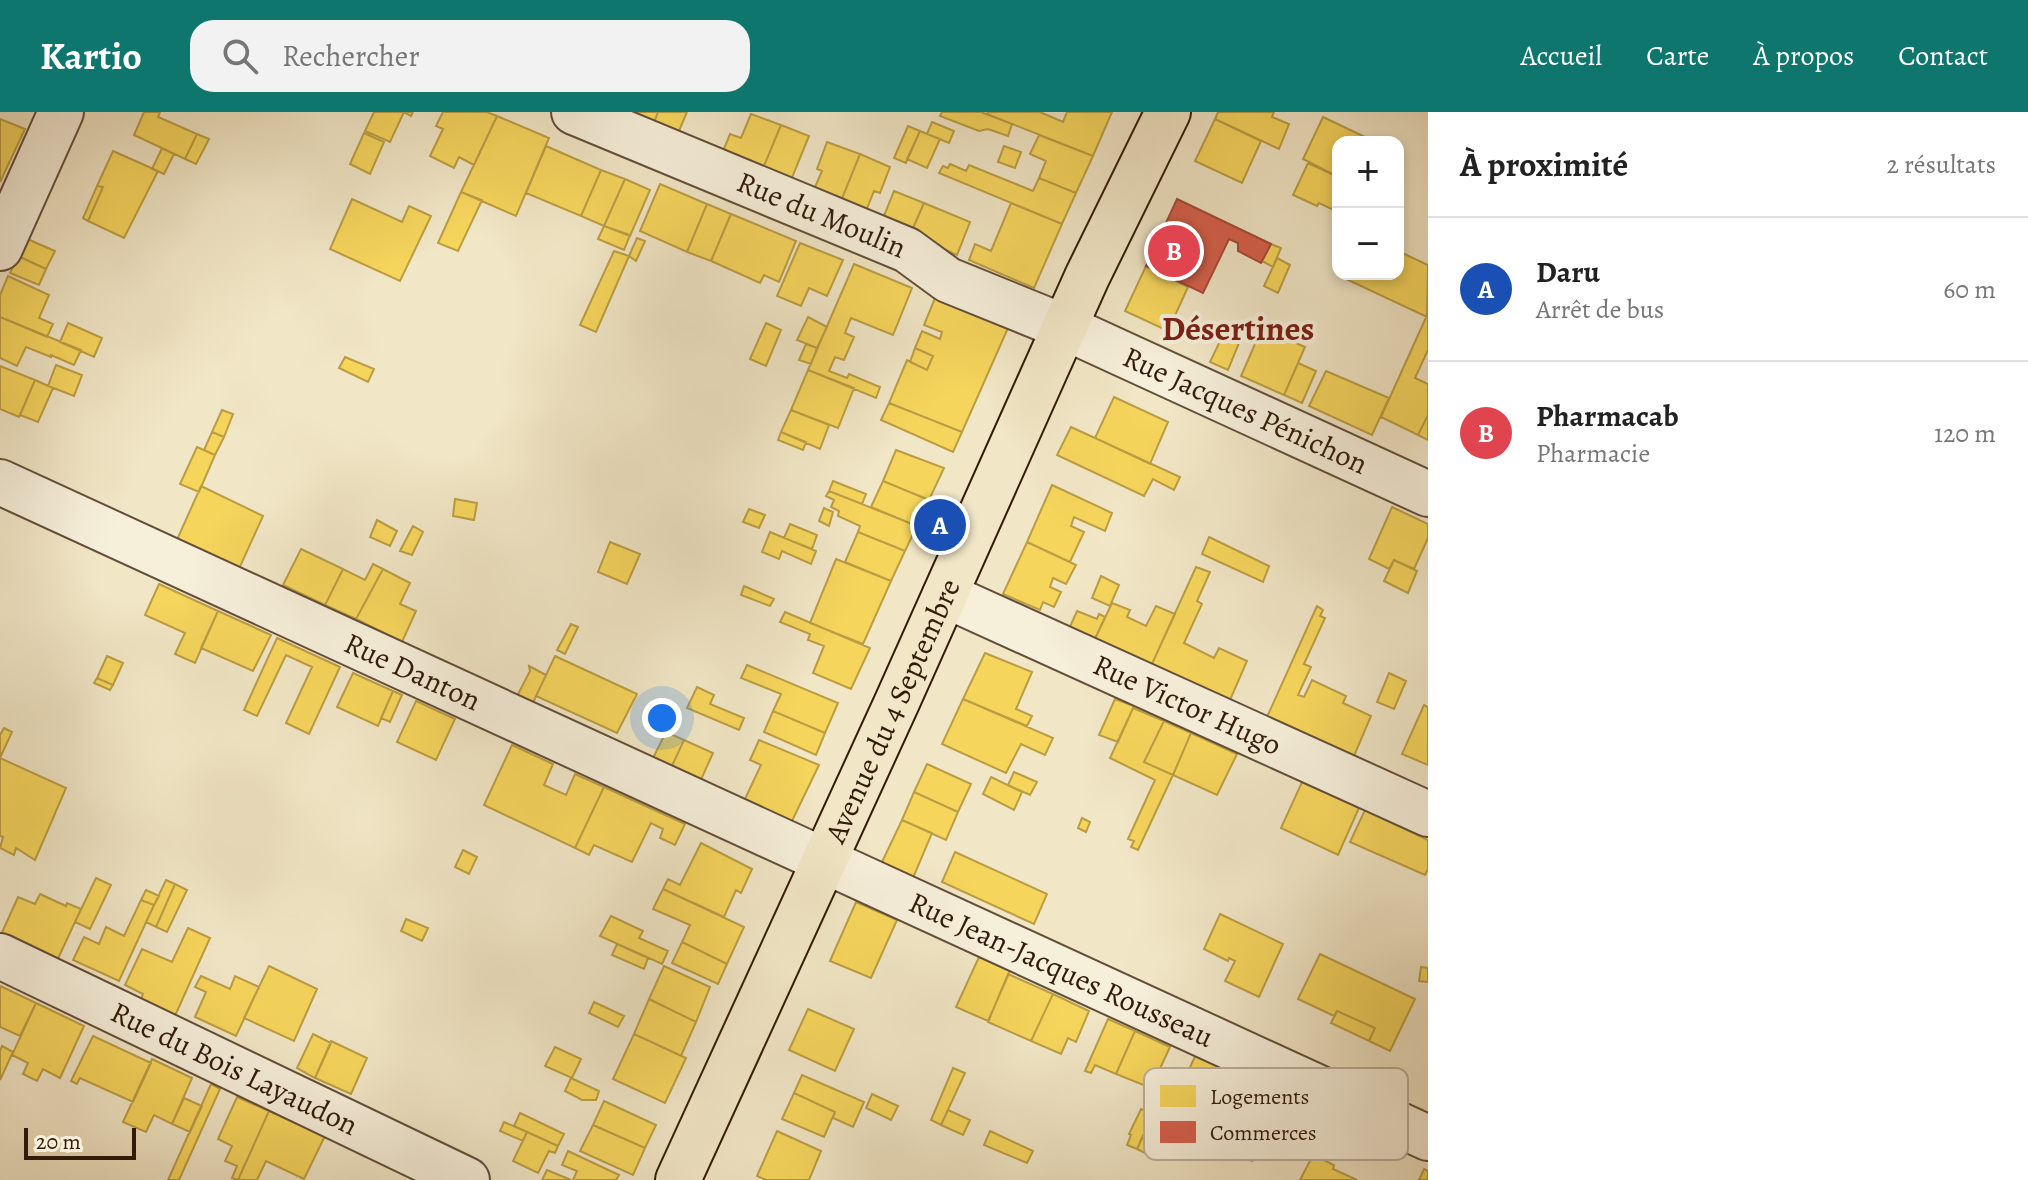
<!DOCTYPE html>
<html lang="fr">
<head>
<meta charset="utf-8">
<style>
  body { margin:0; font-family:Alegreya,serif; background:#f2f2f2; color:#222 }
  .controls { position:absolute; right:24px; top:24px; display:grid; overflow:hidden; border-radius:16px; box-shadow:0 4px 12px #0003 }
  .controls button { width:72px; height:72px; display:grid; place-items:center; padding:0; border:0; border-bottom:2px solid #e0e0e0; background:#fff; color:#222; font:40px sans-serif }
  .scale { position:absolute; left:24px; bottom:20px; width:112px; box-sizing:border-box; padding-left:8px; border:4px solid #321b08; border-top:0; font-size:22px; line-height:28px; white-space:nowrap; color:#321b08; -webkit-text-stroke:6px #f6efda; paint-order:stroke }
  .you { position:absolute; left:662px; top:606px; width:28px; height:28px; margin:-20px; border:6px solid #fff; border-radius:50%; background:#1a73e8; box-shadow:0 0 0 12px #1a73e833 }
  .badge { display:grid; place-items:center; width:52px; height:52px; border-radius:50%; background:#0f766e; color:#fff; font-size:26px; font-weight:700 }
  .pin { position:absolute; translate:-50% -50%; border:4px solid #fff; box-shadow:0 2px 8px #0006 }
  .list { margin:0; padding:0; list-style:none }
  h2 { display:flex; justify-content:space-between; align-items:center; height:104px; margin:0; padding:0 32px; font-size:34px }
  h2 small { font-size:26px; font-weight:400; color:#767676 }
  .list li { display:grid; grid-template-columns:52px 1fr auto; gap:24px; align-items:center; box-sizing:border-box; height:144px; padding:0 32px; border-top:2px solid #e0e0e0 }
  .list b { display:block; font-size:30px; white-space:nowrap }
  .list p { margin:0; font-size:26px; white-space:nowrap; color:#767676 }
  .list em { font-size:26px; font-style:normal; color:#767676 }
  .icon { flex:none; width:44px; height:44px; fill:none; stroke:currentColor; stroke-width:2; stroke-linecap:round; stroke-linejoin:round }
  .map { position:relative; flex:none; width:1428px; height:1068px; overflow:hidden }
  header { display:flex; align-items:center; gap:48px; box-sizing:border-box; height:112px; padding:0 40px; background:#0f766e; color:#fff }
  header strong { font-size:38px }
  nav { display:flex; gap:44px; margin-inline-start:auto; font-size:28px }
  .search { width:560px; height:72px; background:#f2f2f2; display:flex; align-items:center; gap:20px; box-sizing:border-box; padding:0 28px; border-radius:24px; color:#767676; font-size:30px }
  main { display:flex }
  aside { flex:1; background:#fff }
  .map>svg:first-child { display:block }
</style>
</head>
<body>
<header>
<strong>Kartio</strong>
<div class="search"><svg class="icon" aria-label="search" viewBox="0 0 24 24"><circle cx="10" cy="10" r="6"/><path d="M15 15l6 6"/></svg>Rechercher</div>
<nav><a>Accueil</a><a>Carte</a><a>À propos</a><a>Contact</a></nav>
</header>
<main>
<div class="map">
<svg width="1428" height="1068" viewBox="0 0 1428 1068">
  <rect width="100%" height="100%" fill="#f1e6c6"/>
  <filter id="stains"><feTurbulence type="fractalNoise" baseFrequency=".0025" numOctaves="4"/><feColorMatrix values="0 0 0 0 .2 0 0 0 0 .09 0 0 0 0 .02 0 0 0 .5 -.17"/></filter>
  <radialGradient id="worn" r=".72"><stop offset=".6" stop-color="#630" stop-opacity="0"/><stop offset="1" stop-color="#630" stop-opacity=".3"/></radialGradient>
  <path fill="#f6d55c" stroke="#bb9d43" stroke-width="2" d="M144,0H160L158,5L197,22L185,47L134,23Z
    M374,0H413L411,4L404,0L390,30L365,19Z
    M443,0H487L497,4L474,53L459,45L454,56L430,44L443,17L436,14Z
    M614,0H658L652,16Z
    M658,0H687L676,26L652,16Z
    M942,0H981L1012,12L1008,24L988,17L979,19L940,4Z
    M988,0H1040L1063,10L1067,0H1112L1093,44L987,2Z
    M1218,0H1274L1272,5L1289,12L1279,37L1215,7Z
    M751,2L781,13L761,61L721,44L730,22L741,26Z
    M497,4L549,26L516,104L461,80Z
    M1323,5L1365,25L1363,30H1338V65L1303,47Z
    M0,7L25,17L0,70Z
    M1215,7L1261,29L1242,71L1195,49Z
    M932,10L954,19L949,31L927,22Z
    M781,13L809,24L789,73L761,61Z
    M908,14L920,19L906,51L894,46Z
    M920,19L940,27L927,56L907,47Z
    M364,21L384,30L370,62L350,52Z
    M197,22L209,27L196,52L185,47Z
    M1039,23L1093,44L1076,81L1039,66L1046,49L1030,42Z
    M827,30L860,42L839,94L812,82L822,59L817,57Z
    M546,34L601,58L581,104L526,81Z
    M1004,34L1021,40L1015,56L998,50Z
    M162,36L174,42L164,62L152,57Z
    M113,39L158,59L124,126L88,109L103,75L97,74Z
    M860,42L890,55L880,81L874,79L864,104L839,94Z
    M1308,51L1338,65V100L1319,91L1317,94L1293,83Z
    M950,52L966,59L969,53L1033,79L1039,66L1076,81L1062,112L939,61L943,54L948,56Z
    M601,58L625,67L604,114L581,104Z
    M625,67L650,78L630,124L604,114Z
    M660,72L707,92L687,140L640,119Z
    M97,74L103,75L88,109L83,106Z
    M894,79L924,91L910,123L881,111Z
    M461,80L482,88L458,139L438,131Z
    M352,87L402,110L409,94L431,104L400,169L330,137Z
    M924,91L970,110L957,143L910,123Z
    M1011,91L1062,112L1034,176L969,148L975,132L991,139Z
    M707,92L731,102L711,149L687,140Z
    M731,102L796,129L779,170L764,163L760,171L711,149Z
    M604,114L630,123L624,138L598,127Z
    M25,126L55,139L46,157L18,144Z
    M637,126L645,129L636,149L629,144Z
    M800,131L843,148L827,184L809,176L801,194L777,184Z
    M1271,132L1281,136L1273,155L1262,149Z
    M614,139L629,144L596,220L580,213Z
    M1398,139L1428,153L1427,205L1348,168L1350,162H1398Z
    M18,144L46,157L39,173L10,161Z
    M1277,146L1290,153L1278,181L1264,174Z
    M854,152L912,176L893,223L851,206L845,221L854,225L844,248L835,245L829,259L847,266L849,262L880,275L876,286L808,258Z
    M1146,154L1188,175L1168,219L1125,199Z
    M8,164L49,183L39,206L53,212L47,225L0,205V183Z
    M935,186L1008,216L962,320L889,291L907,248L927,258L933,244L915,236L922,219L940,227L942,220L924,213Z
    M1428,201V238L1415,266L1428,272V303L1418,323L1381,305Z
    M0,205L81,238L74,253L51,243V245L26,235L17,254L0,246Z
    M808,205L827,215L817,236L797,228Z
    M68,211L102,226L94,245L60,230Z
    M766,211L781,218L766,254L750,247Z
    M1262,216L1305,235L1284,283L1241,264Z
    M1222,225L1239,231L1228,258L1210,250Z
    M806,232L817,236L811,252L799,248Z
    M915,236L933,244L927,258L910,250Z
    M345,245L374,257L368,270L339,256Z
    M1298,251L1316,259L1302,291L1284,283Z
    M56,253L82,263L74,284L48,274Z
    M0,254L35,268L19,305L0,297Z
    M808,258L854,276L838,316L791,298Z
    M1326,259L1389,286L1372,323L1309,294Z
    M35,268L53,276L38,310L20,303Z
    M1114,285L1168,310L1150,352L1095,326Z
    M889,291L962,320L953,340L881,308Z
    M222,298L233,302L224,325L212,320Z
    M791,298L829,313L820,337L781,320Z
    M1428,303V328L1418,323Z
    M1071,315L1180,365L1174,378L1153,367L1144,384L1057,343Z
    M212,320L224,325L215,343L204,338Z
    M781,320L806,330L803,338L778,328Z
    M197,335L215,343L199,380L180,372Z
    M896,338L944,356L929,388L883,369Z
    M833,369L866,382L862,392L829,379Z
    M883,369L929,388L917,414L871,395Z
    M1052,373L1112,401L1105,419L1074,405L1071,414L1084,420L1070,450L1027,430Z
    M201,374L263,404L238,459L176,430Z
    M829,379L917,414L905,439L858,420L860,414L838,404L839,399L831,395L834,388L826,384Z
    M455,387L477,391L474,408L453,404Z
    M1392,395L1428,412V426L1414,457L1394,448L1389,457L1369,447Z
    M824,396L833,400L829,414L819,409Z
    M749,397L765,403L759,416L743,410Z
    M377,408L397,419L390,434L370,425Z
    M790,412L817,423L812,437L784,426Z
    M413,414L423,420L412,443L400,439Z
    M770,420L816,439L811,452L782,439L779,447L762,440Z
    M858,420L905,439L891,469L845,450Z
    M1209,425L1269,454L1263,470L1202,442Z
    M610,430L640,442L627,472L598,460Z
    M1027,430L1076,453L1066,472L1053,466L1050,475L1061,480L1054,495L1043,490L1040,498L1003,482Z
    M301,437L343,457L325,493L283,473Z
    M836,447L891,469L863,532L810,511Z
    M1394,448L1417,459L1408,481L1384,469Z
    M373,452L383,457L356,507L325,493L343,457L365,468Z
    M1196,455L1210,460L1197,489L1202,492L1184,531L1214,546L1219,536L1247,549L1230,588L1151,554Z
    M383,457L410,471L400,492L416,499L402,530L356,507Z
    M1101,464L1119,473L1110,494L1092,486Z
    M159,472L218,499L195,551L175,542L185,521L145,503Z
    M744,474L774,487L770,494L741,483Z
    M1112,491L1130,498L1127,505L1146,514L1156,494L1175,502L1151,554L1094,529Z
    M1317,494L1323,498L1320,504L1325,506L1304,552L1311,555L1298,583L1304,585L1312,568L1346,584L1343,591L1371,604L1354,644L1267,605Z
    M218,499L271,523L253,559L201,536Z
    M1077,499L1097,507L1099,502L1105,505L1094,529L1069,517Z
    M785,500L870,536L851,577L813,561L824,534L808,528L810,522L780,510Z
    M571,512L578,515L565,542L557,538Z
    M277,526L340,555L309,622L286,611L312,555L286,543L257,604L244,598Z
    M985,541L1032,560L1016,597L1032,604L1027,614L963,587Z
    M107,544L123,551L113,573L97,566Z
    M555,544L637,582L617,621L536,584Z
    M747,553L838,591L825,621L773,599L781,582L741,566Z
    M529,554L546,563L532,593L516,586L530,559Z
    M353,561L393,579L378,614L337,595Z
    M1389,561L1406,569L1394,597L1377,590Z
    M97,566L113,573L110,578L94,571Z
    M697,575L714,583L710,592L744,606L739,618L687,596Z
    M393,579L402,583L390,610L381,606Z
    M963,587L1053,626L1045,643L1021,632L1006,661L942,632Z
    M1115,587L1134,594L1118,630L1099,623Z
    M416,589L455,607L436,648L397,630Z
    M1424,593L1428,595V653L1402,642Z
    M1133,596L1164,609L1144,650L1173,663L1138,738L1131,735L1134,729L1128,727L1155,668L1110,646Z
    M773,599L825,621L816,643L764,620Z
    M1164,609L1191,621L1173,663L1144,650Z
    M4,616L12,620L0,646V623Z
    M666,620L684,628L671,656L652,648Z
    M1191,621L1237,642L1217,683L1173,663Z
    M684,628L713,641L700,670L671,656Z
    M759,628L819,653L791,711L744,689L761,653L750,648Z
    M512,633L553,652L544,673L566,683L575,662L604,675L575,736L484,693Z
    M0,646L66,676L35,748L16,736L14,743L0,736L3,725L0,724Z
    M927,652L971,672L958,700L914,680Z
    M1014,660L1037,670L1030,683L1008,673Z
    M991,665L1022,680L1014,698L983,682Z
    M1302,670L1359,696L1338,743L1281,716Z
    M604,675L685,712L675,733L660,726L663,717L651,711L632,750L594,733L589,743L575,736Z
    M914,680L958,700L946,728L902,708Z
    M1365,698L1428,728V757L1425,763L1350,730Z
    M1082,706L1090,710L1086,720L1078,716Z
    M902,708L932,721L913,766L881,752Z
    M701,731L752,757L741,781L736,778L724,805L663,777L668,767L680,773Z
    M463,738L477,745L469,762L455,755Z
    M955,740L1047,782L1034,812L942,770Z
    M96,766L111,773L90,817L75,810Z
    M166,768L175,772L156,815L146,810Z
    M175,772L187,778L167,820L156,815Z
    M663,777L744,815L727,852L682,830L690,813L653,797Z
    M146,778L159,784L154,793L141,788Z
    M40,782L66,794L67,791L81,797L56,851L0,825L18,785L35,792Z
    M141,788L154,793L119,869L73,848L84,825L99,832L106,815L124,824Z
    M856,790L897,808L871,866L830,849Z
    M1220,802L1283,832L1259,885L1225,869L1235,849L1229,846L1228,849L1204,837Z
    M611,804L643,819L639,826L668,839L662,852L600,824Z
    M406,807L428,816L422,829L401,819Z
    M188,816L210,826L174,906L140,890L143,882L125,873L142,837L172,850Z
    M682,830L727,852L718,872L672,851Z
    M617,832L648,846L644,857L612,843Z
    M1320,842L1415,887L1390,939L1369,929L1375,916L1337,899L1334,904L1298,887Z
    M979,845L1010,859L988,909L956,895Z
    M269,854L317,877L294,929L244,906Z
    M664,854L710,875L696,910L649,887Z
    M1421,855L1428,856V870L1419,869Z
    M1008,862L1053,882L1031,929L988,910Z
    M201,864L230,877L235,864L259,875L236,924L195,905L206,880L195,875Z
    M0,874L36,891L20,924L0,915Z
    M1053,882L1089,899L1076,930L1068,926L1061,942L1031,929Z
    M649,887L696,910L681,944L634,922Z
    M594,890L624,904L618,915L589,901Z
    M36,891L84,914L60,966L43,957L37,969L23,962L28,951L12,943Z
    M808,897L854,917L835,959L789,938Z
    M1337,899L1375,916L1369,929L1331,911Z
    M1108,907L1135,919L1116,962L1095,953L1091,961L1085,959Z
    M1135,919L1170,935L1151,976L1116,962Z
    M313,922L331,931L315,966L297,956Z
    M634,922L686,946L665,991L613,967Z
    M93,924L151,951L133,990L80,966L77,972L71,969Z
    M331,929L367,946L351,982L315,966Z
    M2,934L13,940L0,968V939Z
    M555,935L581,947L572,966L545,954Z
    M1196,942L1227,956L1200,1013L1189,1008L1196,993L1177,984Z
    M152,947L192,966L172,1012L154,1003L146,1020L123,1010Z
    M953,956L965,961L941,1013L931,1008Z
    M1227,956L1283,981L1263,1025L1259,1023L1251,1041L1255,1043L1252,1049L1245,1045L1248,1039L1198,1018Z
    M802,963L864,990L853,1015L833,1006L835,1000L794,981Z
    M571,966L599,979L596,988H582L565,979Z
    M211,972L220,977L179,1068H168Z
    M794,981L835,1000L824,1025L782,1007Z
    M872,982L898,994L891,1008L866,996Z
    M237,985L269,999L238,1068L232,1066L237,1054L225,1049L232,1034L218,1027Z
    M1160,985L1175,992L1171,1000L1174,1001L1175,1006L1164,1031L1157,1029L1151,1044L1137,1037Z
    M184,986L202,994L190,1020L172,1012Z
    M604,989L656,1013L645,1036L593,1013Z
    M1141,997L1153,1003L1137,1037L1127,1033L1131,1023L1129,1022Z
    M948,998L970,1008L963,1023L941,1013Z
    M269,999L325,1024L304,1067L266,1049L257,1068H238Z
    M520,1001L564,1022L558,1034L514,1014Z
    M504,1010L527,1020L523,1029L500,1019Z
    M593,1013L645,1036L633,1063L580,1039Z
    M777,1019L821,1039L809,1068H766L757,1064Z
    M990,1019L1033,1039L1027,1051L984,1033Z
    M527,1020L558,1034L555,1041L549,1039L538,1061L513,1049Z
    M568,1039L619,1063L616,1068H573L577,1059L562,1053Z
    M1313,1043L1334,1053L1333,1057L1357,1068H1300Z
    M1424,1057L1428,1059V1068H1419Z
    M547,1058L571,1068H542Z"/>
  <path fill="#d6604d" stroke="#a54b38" stroke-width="2" d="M1177,87L1271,132L1261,151L1238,139V131L1229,127L1203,181L1146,154Z"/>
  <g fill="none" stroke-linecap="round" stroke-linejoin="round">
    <defs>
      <g id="minor">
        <path id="s1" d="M574,0L907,138L948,168L1064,215L1428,382"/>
        <path d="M0,136L61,0"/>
        <path id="s2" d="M0,370L1428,1026"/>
        <path id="s3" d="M945,483L1428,702"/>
        <path id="s4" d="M0,844L467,1068"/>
      </g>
      <g id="major">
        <path id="s5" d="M678,1068L897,590L1087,165L1168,0"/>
      </g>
    </defs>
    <use href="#minor" stroke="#624e38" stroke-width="48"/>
    <use href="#major" stroke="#321b08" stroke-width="48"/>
    <use href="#minor" stroke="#f6efda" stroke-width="44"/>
    <use href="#major" stroke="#f1e6c6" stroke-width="44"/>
  </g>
  <g text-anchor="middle" stroke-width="8" stroke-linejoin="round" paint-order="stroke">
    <g font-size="30" fill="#321b08" stroke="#f6efda">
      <text dy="10" stroke="none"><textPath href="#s1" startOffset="268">Rue du Moulin</textPath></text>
      <text dy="10" stroke="none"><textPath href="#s1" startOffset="736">Rue Jacques Pénichon</textPath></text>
      <text dy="10" stroke="none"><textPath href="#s2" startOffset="454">Rue Danton</textPath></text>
      <text dy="10" stroke="none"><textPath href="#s3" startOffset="266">Rue Victor Hugo</textPath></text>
      <text dy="10" stroke="none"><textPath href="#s5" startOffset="516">Avenue du 4 Septembre</textPath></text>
      <text dy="10" stroke="none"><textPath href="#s2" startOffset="1168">Rue Jean-Jacques Rousseau</textPath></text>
      <text dy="10" stroke="none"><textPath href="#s4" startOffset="260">Rue du Bois Layaudon</textPath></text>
    </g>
    <g font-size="34" font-weight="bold" fill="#7a1f14" stroke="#f6efda">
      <text x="1238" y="228">Désertines</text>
    </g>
  </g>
  <rect x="1144" y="956" width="264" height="92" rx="12" fill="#f6efda" stroke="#bbaf9b" stroke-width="2"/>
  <rect x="1160" y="973" width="36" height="22" fill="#f6d55c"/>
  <rect x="1160" y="1009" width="36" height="22" fill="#d6604d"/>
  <g font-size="22" fill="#321b08">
    <text x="1210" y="992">Logements</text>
    <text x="1210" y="1028">Commerces</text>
  </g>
  <rect width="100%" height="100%" filter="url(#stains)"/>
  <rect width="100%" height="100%" fill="url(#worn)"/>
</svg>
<div class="controls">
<button>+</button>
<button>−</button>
</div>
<div class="scale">20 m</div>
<div class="you"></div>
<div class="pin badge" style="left:940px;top:413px;background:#1a4fb4">A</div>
<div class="pin badge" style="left:1174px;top:139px;background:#e0444e">B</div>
</div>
<aside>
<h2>À proximité<small>2 résultats</small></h2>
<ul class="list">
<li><span class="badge" style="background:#1a4fb4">A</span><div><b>Daru</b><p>Arrêt de bus</p></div><em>60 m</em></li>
<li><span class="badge" style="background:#e0444e">B</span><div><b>Pharmacab</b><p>Pharmacie</p></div><em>120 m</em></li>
</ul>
</aside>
</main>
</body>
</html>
